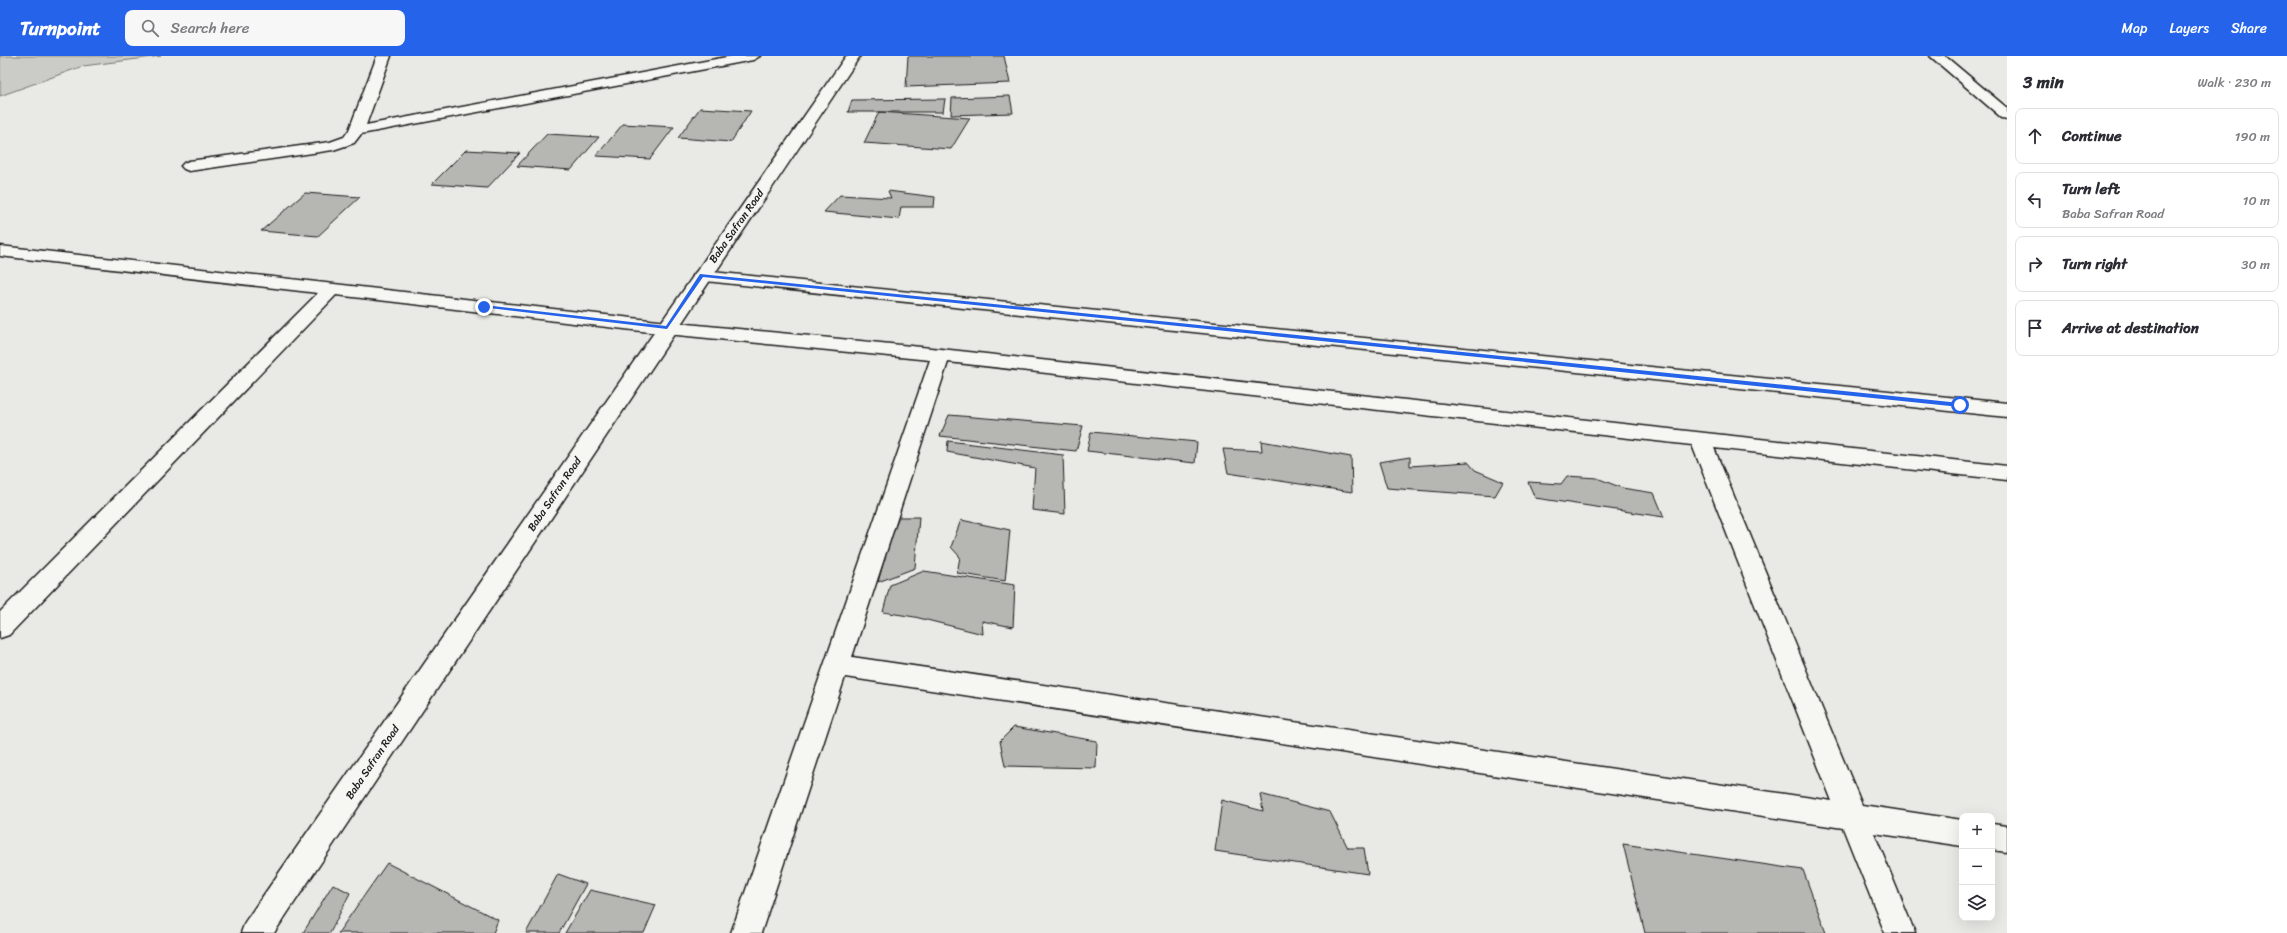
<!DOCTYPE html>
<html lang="en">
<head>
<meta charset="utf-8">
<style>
  body { margin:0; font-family:Sriracha,sans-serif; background:#f7f7f7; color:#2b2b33 }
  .controls { position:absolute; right:12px; bottom:12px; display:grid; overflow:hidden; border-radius:8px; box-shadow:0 4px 16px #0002 }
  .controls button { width:36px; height:36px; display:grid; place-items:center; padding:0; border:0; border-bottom:1px solid #e1e1e2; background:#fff; color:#2b2b33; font:20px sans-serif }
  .stop { position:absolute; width:12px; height:12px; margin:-9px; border:3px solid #2563eb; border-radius:50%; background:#fff }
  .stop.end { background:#2563eb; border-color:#fff; box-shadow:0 1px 4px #0008 }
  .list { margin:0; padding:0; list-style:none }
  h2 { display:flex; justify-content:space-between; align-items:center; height:52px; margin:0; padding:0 16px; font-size:17px }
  h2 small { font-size:13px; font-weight:400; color:#7c7c81 }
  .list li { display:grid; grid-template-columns:26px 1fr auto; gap:12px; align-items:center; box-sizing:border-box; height:56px; margin:0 8px 8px; padding:0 8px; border:1px solid #e1e1e2; border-radius:8px }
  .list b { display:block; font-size:15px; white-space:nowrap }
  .list p { margin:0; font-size:13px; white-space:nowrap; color:#7c7c81 }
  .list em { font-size:13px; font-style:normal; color:#7c7c81 }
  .icon { flex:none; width:22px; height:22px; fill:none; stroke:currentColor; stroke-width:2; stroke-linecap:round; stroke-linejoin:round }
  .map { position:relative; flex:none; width:2007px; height:877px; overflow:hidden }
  header { display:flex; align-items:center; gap:24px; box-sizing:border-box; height:56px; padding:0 20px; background:#2563eb; color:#fff }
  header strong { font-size:19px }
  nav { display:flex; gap:22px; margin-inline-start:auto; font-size:14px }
  .search { width:280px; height:36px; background:#f7f7f7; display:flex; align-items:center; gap:10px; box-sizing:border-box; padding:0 14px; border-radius:8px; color:#7c7c81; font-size:15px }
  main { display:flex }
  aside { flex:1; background:#fff }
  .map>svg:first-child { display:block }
</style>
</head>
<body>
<header>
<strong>Turnpoint</strong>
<div class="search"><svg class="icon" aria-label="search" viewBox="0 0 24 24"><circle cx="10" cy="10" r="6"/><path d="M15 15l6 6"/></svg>Search here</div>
<nav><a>Map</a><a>Layers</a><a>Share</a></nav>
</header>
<main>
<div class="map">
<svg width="2007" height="877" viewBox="0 0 2007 877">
  <rect width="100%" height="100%" fill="#e9e9e5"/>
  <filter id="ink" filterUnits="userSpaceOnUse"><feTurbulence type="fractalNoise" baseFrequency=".025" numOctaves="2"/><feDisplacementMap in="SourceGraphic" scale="8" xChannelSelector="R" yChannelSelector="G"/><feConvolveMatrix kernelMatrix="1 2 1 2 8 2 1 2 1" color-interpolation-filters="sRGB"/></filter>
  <g filter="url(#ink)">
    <path fill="#cbcbc7" stroke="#747472" d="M0,0H161L83,10L0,40Z"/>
    <path fill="#b6b6b3" stroke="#1c1c1c" d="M908,0H1004L1010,27L906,31Z
      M1010,40L1013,57L951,59L952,42Z
      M945,43L943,56H848L852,44Z
      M700,52L751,55L731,86L678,82Z
      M879,56L970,62L951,93L864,87Z
      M623,68L674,71L650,103L596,100Z
      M547,78L599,81L571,114L517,110Z
      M466,94L520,97L487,132L432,128Z
      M888,135L935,141L934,151H901L899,163L824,156L840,139L891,142Z
      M305,137L360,141L318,180L261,175Z
      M949,359L1083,370L1076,395L940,380Z
      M1091,376L1197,386L1195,407L1087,395Z
      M948,385L1063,399L1065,458L1032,454L1035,412L947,396Z
      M1261,385L1351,401L1352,436L1228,417L1223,393L1262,395Z
      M1410,401V410L1468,406L1475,414L1503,426L1495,440L1387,432L1379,406Z
      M1567,420L1597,422L1622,432L1654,437L1664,461L1535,442L1528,426L1561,428Z
      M896,461H919L915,512L878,526Z
      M961,464L1010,474L1005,525L957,517L960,501L951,491Z
      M924,515L1015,529L1013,571L982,565L983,578L915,561L883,556L890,529Z
      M1014,671L1097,685L1096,712L1005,710L1000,685Z
      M1260,738L1330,756L1348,792H1364L1368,818L1215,795L1222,744L1263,755Z
      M1623,788L1803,814L1826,877H1645Z
      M387,807L498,864L493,877H338Z
      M558,818L586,828L559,877H526Z
      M333,828L350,837L330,877H303Z
      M590,834L656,849L644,877H565Z"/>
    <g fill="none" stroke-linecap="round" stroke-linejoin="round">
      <defs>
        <path id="minor" d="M377,0H391L366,69L732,0H760L753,4L361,78L354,87L333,94L189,115L184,113L181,110L184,107L189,105L330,86L344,81L349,74Z
          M1930,0H1945L2007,52V63L2002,62Z
          M0,190L667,266L941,293L2007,410V424L1714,392L1862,749L1962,764V790L1874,777L1915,877H1885L1843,772L845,621L761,877H731L930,304L667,278L336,239L9,579L0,582V556L318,237L0,200ZM948,306L1692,389L1832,745L852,601Z
          M702,215L2007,347V361L696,224L693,220L696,216Z
          M1992,768L2007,770V796L1992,794Z"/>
        <path id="major" d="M846,0H860L274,877H241L245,866Z"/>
      </defs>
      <use href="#minor" stroke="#1c1c1c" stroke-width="3"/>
      <use href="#major" stroke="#1c1c1c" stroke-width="3"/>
      <use href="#minor" fill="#f6f6f2" fill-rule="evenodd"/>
      <use href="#major" fill="#f6f6f2" fill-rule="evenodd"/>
    </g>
  </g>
  <path fill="#2563eb" d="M700,218L1960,347L1963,349L1960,351L703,221L667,273L481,251L484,249L666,270Z"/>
  <g text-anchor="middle" stroke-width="3" stroke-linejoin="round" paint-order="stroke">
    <g font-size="11" fill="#1c1c1c" stroke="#f6f6f2">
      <text transform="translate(736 170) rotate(-55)" y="4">Baba Safran Road</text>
      <text transform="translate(554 438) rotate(-56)" y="4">Baba Safran Road</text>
      <text transform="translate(372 706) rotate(-56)" y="4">Baba Safran Road</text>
    </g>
  </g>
</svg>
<div class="controls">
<button>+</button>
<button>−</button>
<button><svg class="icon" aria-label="layers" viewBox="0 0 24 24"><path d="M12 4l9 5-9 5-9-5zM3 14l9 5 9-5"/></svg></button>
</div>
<div class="stop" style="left:1960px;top:349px"></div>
<div class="stop end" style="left:484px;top:251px"></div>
</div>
<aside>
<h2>3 min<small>Walk · 230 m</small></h2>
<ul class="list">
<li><svg class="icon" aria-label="ahead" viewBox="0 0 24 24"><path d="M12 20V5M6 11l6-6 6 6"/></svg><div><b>Continue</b></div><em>190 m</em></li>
<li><svg class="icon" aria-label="left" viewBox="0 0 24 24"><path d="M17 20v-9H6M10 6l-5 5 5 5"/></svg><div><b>Turn left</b><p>Baba Safran Road</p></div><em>10 m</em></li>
<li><svg class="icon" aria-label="right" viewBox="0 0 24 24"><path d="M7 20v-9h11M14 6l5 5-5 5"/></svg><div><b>Turn right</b></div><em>30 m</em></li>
<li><svg class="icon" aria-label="arrive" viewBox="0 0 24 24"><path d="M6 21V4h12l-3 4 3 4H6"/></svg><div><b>Arrive at destination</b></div></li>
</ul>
</aside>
</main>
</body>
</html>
